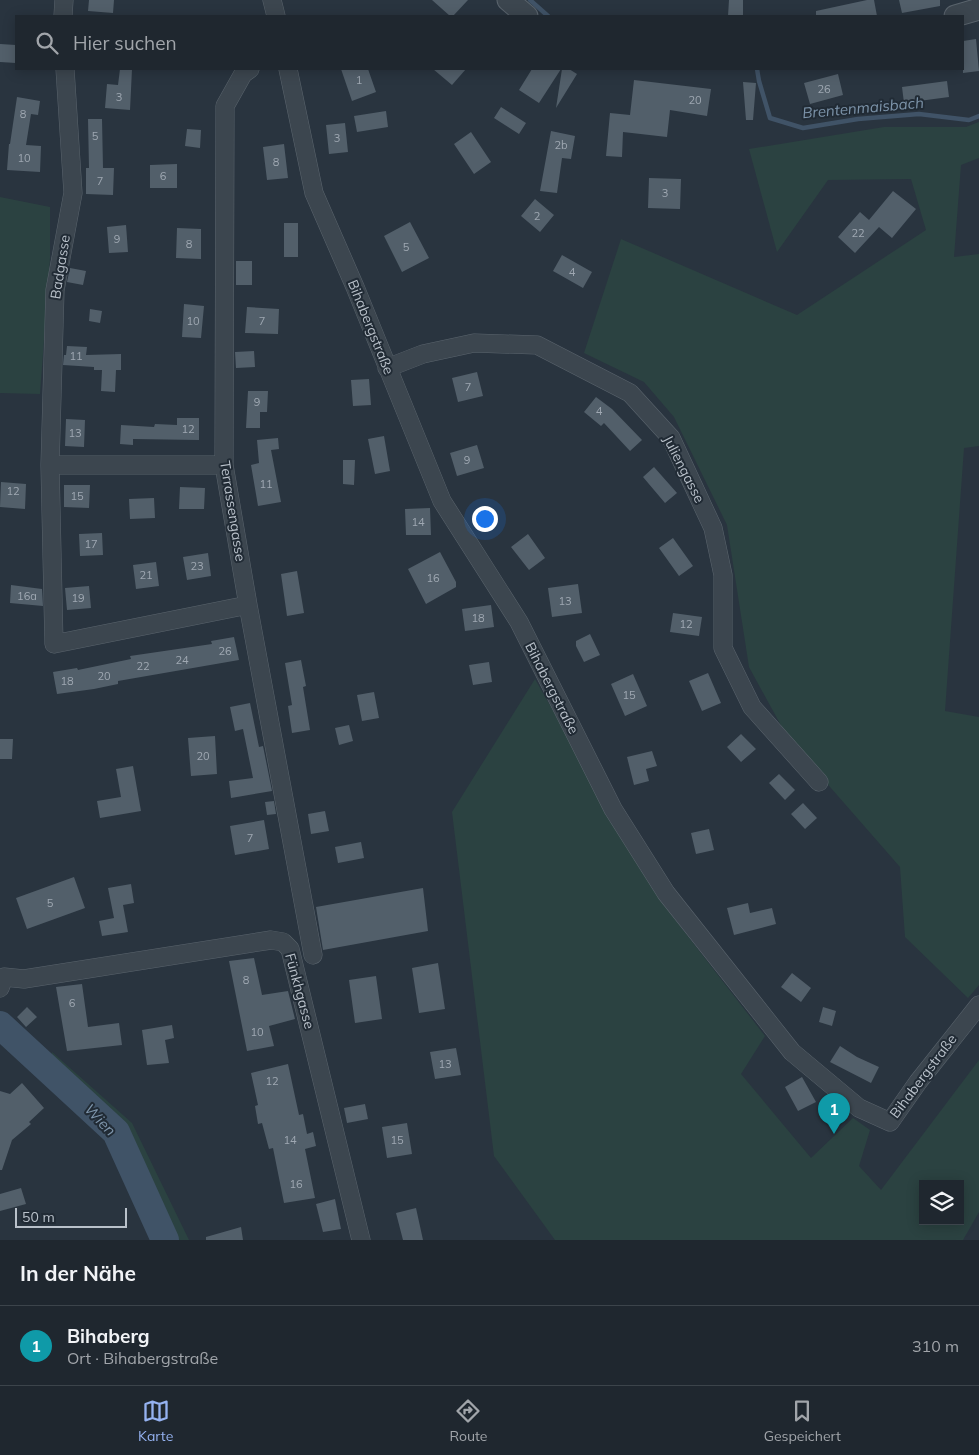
<!DOCTYPE html>
<html lang="de">
<head>
<meta charset="utf-8">
<style>
  body { margin:0; font-family:Mulish,sans-serif; background:#272f37; color:#f1f3f6 }
  .controls { position:absolute; right:15px; bottom:15px; display:grid; overflow:hidden; border-radius:0px; box-shadow:0 2px 12px #0003 }
  .controls button { width:45px; height:45px; display:grid; place-items:center; padding:0; border:0; border-bottom:1px solid #3c444b; background:#1f272f; color:#f1f3f6; font:25px sans-serif }
  .scale { position:absolute; left:15px; bottom:12px; width:112px; box-sizing:border-box; padding-left:5px; border:2px solid #b9c1ca; border-top:0; font-size:14px; line-height:18px; white-space:nowrap; color:#b9c1ca; -webkit-text-stroke:4px #212b35; paint-order:stroke }
  .you { position:absolute; left:484px; top:518px; width:18px; height:18px; margin:-12px; border:4px solid #fff; border-radius:50%; background:#1a73e8; box-shadow:0 0 0 8px #1a73e833 }
  .badge { display:grid; place-items:center; width:32px; height:32px; border-radius:50%; background:#95b2f1; color:#fff; font-size:16px; font-weight:700 }
  .pin { position:absolute; translate:-50% -41px; filter:drop-shadow(0 1px 2px #0008) }
  .pin::after { content:''; position:absolute; top:26px; width:18px; height:15px; background:inherit; clip-path:polygon(0 0,100% 0,50% 100%) }
  .list { margin:0; padding:0; list-style:none }
  h2 { display:flex; justify-content:space-between; align-items:center; height:65px; margin:0; padding:0 20px; font-size:21px }
  h2 small { font-size:16px; font-weight:400; color:#a1a5aa }
  .list li { display:grid; grid-template-columns:32px 1fr auto; gap:15px; align-items:center; box-sizing:border-box; height:80px; padding:0 20px; border-top:1px solid #3c444b }
  .list b { display:block; font-size:19px; white-space:nowrap }
  .list p { margin:0; font-size:16px; white-space:nowrap; color:#a1a5aa }
  .list em { font-size:16px; font-style:normal; color:#a1a5aa }
  .icon { flex:none; width:28px; height:28px; fill:none; stroke:currentColor; stroke-width:2; stroke-linecap:round; stroke-linejoin:round }
  .map { position:relative; flex:none; width:979px; height:1240px; overflow:hidden }
  .search { position:absolute; background:#1f272f; box-shadow:0 2px 12px #0003; left:15px; right:15px; top:15px; height:55px; display:flex; align-items:center; gap:12px; box-sizing:border-box; padding:0 18px; border-radius:0px; color:#a1a5aa; font-size:19px }
  .sheet { height:145px; background:#1f272f }
  nav { display:flex; justify-content:space-around; align-items:center; box-sizing:border-box; height:70px; border-top:1px solid #3c444b; background:#1f272f; font-size:14px; color:#a1a5aa }
  nav a { display:grid; justify-items:center; gap:2px }
  nav .on { color:#95b2f1 }
  .map>svg:first-child { display:block }
</style>
</head>
<body>
<div class="map">
<svg width="979" height="1240" viewBox="0 0 979 1240">
  <rect width="100%" height="100%" fill="#29343f"/>
  <path fill="#2b4241" fill-rule="evenodd" d="M979,122V158L961,165L954,257L979,254V446L964,448L945,711L979,717V985L968,998L905,937L900,867L789,740L749,667L727,525L674,417L644,382L584,353L621,239L797,315L926,230L911,179L828,180L777,252L749,149L884,127H966Z
    M0,197L50,207V258L40,394L0,393Z
    M535,679L663,904L765,1036L741,1074L811,1158L853,1118L870,1130L859,1166L881,1190L979,1060V1212L963,1240H555L494,1156L452,812ZM923,1184H960V1221H923Z
    M52,1052L132,1123L189,1240H170L123,1135L53,1065Z"/>
  <g fill="none" stroke-linecap="round" stroke-linejoin="round">
    <path stroke="#405367" stroke-width="4.5" d="M530,0L548,16
      M757,69L759,81L770,118L803,128L858,119L919,114L969,120L979,116"/>
    <path stroke="#405367" stroke-width="28" d="M0,1025L116,1132L165,1240"/>
  </g>
  <path fill="#525f6a" d="M89,0H114L113,13L88,11Z
    M432,0H468L453,16H450Z
    M729,0H743V16H728Z
    M867,0H874L877,16H816V11Z
    M899,0H940V6L902,13Z
    M976,39L979,71L963,73V41Z
    M0,44L16,45V63L0,62Z
    M120,69H132L130,110L105,108L107,84L118,85Z
    M341,69H368L376,92L352,101Z
    M433,69H466L452,85Z
    M532,69H561L539,103L519,90Z
    M562,69H569L577,74L556,108Z
    M838,74L843,95L810,104L804,83Z
    M634,80L711,89L707,116L670,110L667,137L623,132L622,157L606,156L610,113L630,115Z
    M947,81L949,97L904,103L902,87Z
    M743,82L756,83L753,120H746Z
    M17,97L40,101L38,115L31,114L26,145L41,146L40,172L7,170L9,144H10Z
    M501,107L526,123L519,134L494,118Z
    M386,111L388,127L357,132L354,116Z
    M88,119H102L103,168H114L113,195L86,194V168H89Z
    M345,123L348,152L329,154L326,125Z
    M187,129L201,130L200,148L185,146Z
    M551,131L575,136L571,159L562,158L557,193L540,191Z
    M471,132L491,162L474,174L454,144Z
    M284,144L288,178L267,180L263,147Z
    M177,164V188H150V165Z
    M649,178L681,179L680,209L648,208Z
    M893,191L916,209L892,238L879,227L855,253L838,237L860,212L869,220Z
    M535,199L554,215L540,232L521,216Z
    M410,222L429,258L402,272L384,236Z
    M284,223H298V257H284Z
    M126,225L128,252L109,253L107,227Z
    M177,228L201,229V259L176,258Z
    M562,255L592,272L583,288L553,271Z
    M236,261H252V285H236Z
    M70,268L86,271L83,285L67,282Z
    M184,304L204,306L201,338L182,337Z
    M247,307L279,309L278,334L245,333Z
    M90,309L102,311L100,323L89,321Z
    M67,346L87,347L86,355L121,354V370H116L115,392L101,391L102,370H94V367L63,365L64,355H66Z
    M254,351L255,367L236,368L235,352Z
    M477,372L483,396L458,402L452,378Z
    M369,379L371,405L353,406L351,380Z
    M248,391H268L267,412H260V428H246Z
    M596,397L612,409L642,440L630,451L604,423L601,426L584,412Z
    M177,418H199V440L133,439V445L120,444L121,425L154,427L155,424L177,425Z
    M66,419L85,420L84,447L65,446Z
    M384,436L390,471L375,474L368,439Z
    M278,438L279,449L271,450L281,502L258,506L251,465L259,463L257,440Z
    M477,445L484,468L457,476L450,453Z
    M343,460H355L354,485L343,484Z
    M654,467L677,493L665,503L643,477Z
    M1,482L26,484L25,509L0,507Z
    M64,485H90L89,508L64,507Z
    M180,487L205,488L204,509H179Z
    M154,498L155,518L130,519L129,499Z
    M430,508L431,535H406L405,509Z
    M102,533L103,555L80,556L79,534Z
    M528,534L545,558L529,570L511,547Z
    M673,538L693,566L679,576L659,548Z
    M440,552L456,582V587L426,604L408,569Z
    M208,553L211,576L187,580L183,557Z
    M156,562L159,586L136,589L133,565Z
    M297,571L304,613L287,616L281,574Z
    M578,584L582,613L552,617L548,588Z
    M11,585L42,589L43,606L10,603Z
    M89,586L91,608L67,610L65,588Z
    M491,605L494,627L465,631L462,609Z
    M673,613L702,617L699,636L670,632Z
    M590,634L600,655L584,662L576,646V641Z
    M234,637L239,660L118,681V684L94,689L57,694L53,672L77,668L78,670L131,659L130,656L212,644L211,641Z
    M301,660L306,686L303,687L310,730L292,733L288,706L292,705L285,663Z
    M489,662L492,682L473,685L469,665Z
    M708,673L721,703L702,711L689,681Z
    M633,674L647,706L625,716L611,684Z
    M374,692L379,718L362,721L357,695Z
    M250,703L259,747L263,746L272,791L231,798L229,781L253,778L243,729L235,731L230,707Z
    M349,725L353,741L339,745L335,728Z
    M741,734L756,749L741,762L727,747Z
    M215,736L217,774L191,776L188,738Z
    M0,739H13L12,759H0Z
    M652,751L657,766L646,769L649,781L634,785L627,757Z
    M133,766L141,811L100,818L97,801L121,797L116,769Z
    M779,774L795,790L785,800L769,783Z
    M274,801L276,814L267,815L265,802Z
    M803,803L817,818L805,829L791,814Z
    M325,811L329,831L311,834L308,814Z
    M264,820L269,849L235,855L230,826Z
    M709,829L714,850L696,854L691,833Z
    M361,842L364,858L338,863L335,847Z
    M74,877L85,908L27,929L16,898Z
    M131,884L134,903L123,905L128,932L102,936L99,921L114,918L108,888Z
    M423,888L428,931L323,950L316,907Z
    M748,903L750,913L772,908L776,924L734,935L727,908Z
    M254,958L262,995L288,991L295,1019L269,1026L274,1046L247,1051L229,961Z
    M438,963L445,1009L419,1013L412,968Z
    M792,973L811,988L801,1002L781,987Z
    M376,976L382,1019L355,1023L349,980Z
    M82,984L88,1027L119,1023L122,1045L67,1051L56,987Z
    M27,1007L37,1017L26,1027L17,1017Z
    M823,1007L836,1011L832,1026L819,1022Z
    M172,1025L174,1038L165,1040L169,1063L147,1065L142,1030Z
    M840,1046L857,1057L879,1067L871,1083L830,1062Z
    M456,1048L461,1075L435,1079L430,1052Z
    M288,1064L299,1115L303,1114L307,1134L313,1132L316,1146L305,1149L315,1198L284,1203L273,1148L269,1149L262,1123L258,1124L255,1106L258,1105L251,1073Z
    M802,1077L816,1102L798,1111L785,1087Z
    M22,1083L44,1108L29,1122L31,1124L12,1140L2,1170H0V1091L10,1094Z
    M365,1104L368,1119L347,1123L344,1108Z
    M407,1123L412,1154L387,1158L382,1127Z
    M21,1188L26,1204L0,1211V1194Z
    M335,1199L341,1229L323,1232L316,1204Z
    M416,1208L423,1240H403L396,1213Z
    M241,1227L243,1240H206V1237Z"/>
  <g fill="none" stroke-linecap="round" stroke-linejoin="round">
    <defs>
      <path id="minor" d="M272,0L276,16
        M63,16L64,0
        M65,69L73,193L55,290L50,465L54,644L248,605
        M250,69L243,74L225,106L224,465L248,605L313,955
        M288,69L314,193L355,287L442,501L519,622L613,809L666,893L792,1052L859,1108L890,1122L918,1082L979,1005
        M387,368L423,354L474,343L537,345L630,393L671,438L713,528L723,575V648L752,707L819,782
        M50,465H224
        M0,988L4,977L24,979L271,940L283,942L290,949L361,1240"/>
      <path id="tertiary" d="M508,0L527,16
        M955,16L979,9"/>
    </defs>
    <use href="#minor" stroke="#5a646d" stroke-width="19"/>
    <use href="#tertiary" stroke="#5a646d" stroke-width="23"/>
    <use href="#minor" stroke="#3c464f" stroke-width="18"/>
    <use href="#tertiary" stroke="#3c464f" stroke-width="21"/>
  </g>
  <g text-anchor="middle" stroke-width="4" stroke-linejoin="round" paint-order="stroke">
    <g font-size="11" fill="#9fa8b2">
      <text x="359" y="84">1</text>
      <text x="824" y="93">26</text>
      <text x="119" y="101">3</text>
      <text x="695" y="104">20</text>
      <text x="23" y="118">8</text>
      <text x="95" y="140">5</text>
      <text x="337" y="142">3</text>
      <text x="561" y="149">2b</text>
      <text x="24" y="162">10</text>
      <text x="276" y="166">8</text>
      <text x="163" y="180">6</text>
      <text x="100" y="185">7</text>
      <text x="665" y="197">3</text>
      <text x="537" y="220">2</text>
      <text x="858" y="237">22</text>
      <text x="117" y="243">9</text>
      <text x="189" y="248">8</text>
      <text x="406" y="251">5</text>
      <text x="572" y="276">4</text>
      <text x="193" y="325">10</text>
      <text x="262" y="325">7</text>
      <text x="76" y="360">11</text>
      <text x="468" y="391">7</text>
      <text x="257" y="406">9</text>
      <text x="599" y="415">4</text>
      <text x="188" y="433">12</text>
      <text x="75" y="437">13</text>
      <text x="467" y="464">9</text>
      <text x="266" y="488">11</text>
      <text x="13" y="495">12</text>
      <text x="77" y="500">15</text>
      <text x="418" y="526">14</text>
      <text x="91" y="548">17</text>
      <text x="197" y="570">23</text>
      <text x="146" y="579">21</text>
      <text x="433" y="582">16</text>
      <text x="27" y="600">16a</text>
      <text x="78" y="602">19</text>
      <text x="565" y="605">13</text>
      <text x="478" y="622">18</text>
      <text x="686" y="628">12</text>
      <text x="225" y="655">26</text>
      <text x="182" y="664">24</text>
      <text x="143" y="670">22</text>
      <text x="104" y="680">20</text>
      <text x="67" y="685">18</text>
      <text x="629" y="699">15</text>
      <text x="203" y="760">20</text>
      <text x="250" y="842">7</text>
      <text x="50" y="907">5</text>
      <text x="246" y="984">8</text>
      <text x="72" y="1007">6</text>
      <text x="257" y="1036">10</text>
      <text x="445" y="1068">13</text>
      <text x="272" y="1085">12</text>
      <text x="290" y="1144">14</text>
      <text x="397" y="1144">15</text>
      <text x="296" y="1188">16</text>
    </g>
    <g font-size="14" fill="#b9c1ca" stroke="#212b35">
      <text transform="translate(60 267) rotate(-81)" y="5">Badgasse</text>
      <text transform="translate(371 327) rotate(68)" y="5">Bihabergstraße</text>
      <text transform="translate(684 469) rotate(63)" y="5">Juliengasse</text>
      <text transform="translate(233 511) rotate(81)" y="5">Terrassengasse</text>
      <text transform="translate(552 688) rotate(63)" y="5">Bihabergstraße</text>
      <text transform="translate(300 991) rotate(75)" y="5">Fünkhgasse</text>
      <text transform="translate(923 1076) rotate(-53)" y="5">Bihabergstraße</text>
    </g>
    <g font-size="15" font-style="italic" fill="#7d94aa" stroke="#212b35">
      <text transform="translate(863 108) rotate(-5)" y="5">Brentenmaisbach</text>
      <text transform="translate(100 1120) rotate(46)" y="5">Wien</text>
    </g>
  </g>
</svg>
<div class="controls">
<button><svg class="icon" aria-label="layers" viewBox="0 0 24 24"><path d="M12 4l9 5-9 5-9-5zM3 14l9 5 9-5"/></svg></button>
</div>
<div class="scale">50 m</div>
<div class="you"></div>
<div class="pin badge" style="left:834px;top:1134px;background:#0f9aa8">1</div>
<div class="search"><svg class="icon" aria-label="search" viewBox="0 0 24 24"><circle cx="10" cy="10" r="6"/><path d="M15 15l6 6"/></svg>Hier suchen</div>
</div>
<section class="sheet">
<h2>In der Nähe<small></small></h2>
<ul class="list">
<li><span class="badge" style="background:#0f9aa8">1</span><div><b>Bihaberg</b><p>Ort · Bihabergstraße</p></div><em>310 m</em></li>
</ul>
</section>
<nav>
<a class="on"><svg class="icon" aria-label="map" viewBox="0 0 24 24"><path d="M3 6l6-2 6 2 6-2v14l-6 2-6-2-6 2zM9 4v14M15 6v14"/></svg>Karte</a>
<a><svg class="icon" aria-label="directions" viewBox="0 0 24 24"><path d="M12 3l9 9-9 9-9-9zM9 14v-3h6M13 9l2 2-2 2"/></svg>Route</a>
<a><svg class="icon" aria-label="saved" viewBox="0 0 24 24"><path d="M7 4h10v16l-5-4-5 4z"/></svg>Gespeichert</a>
</nav>
</body>
</html>
